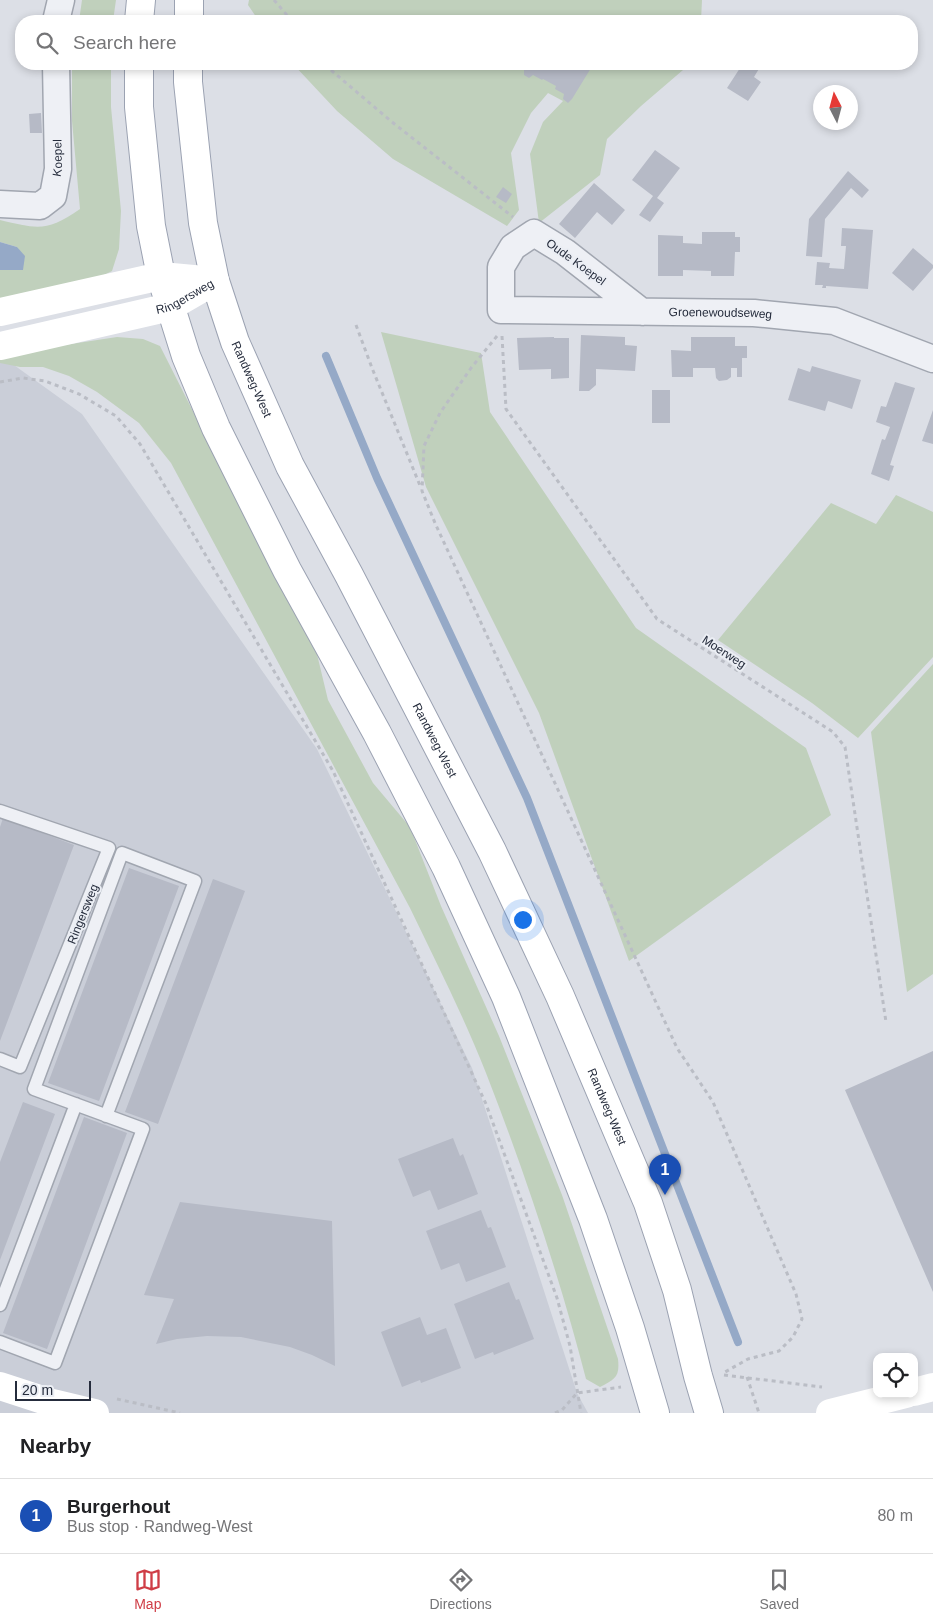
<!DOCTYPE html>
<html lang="en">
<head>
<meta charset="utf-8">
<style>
  body { margin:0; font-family:Helvetica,sans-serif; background:#f6f6f6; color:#202124 }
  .controls { position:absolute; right:15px; bottom:15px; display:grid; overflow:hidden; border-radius:10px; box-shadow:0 2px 8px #0003 }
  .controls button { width:45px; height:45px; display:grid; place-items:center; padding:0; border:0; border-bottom:1px solid #e0e0e0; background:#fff; color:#202124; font:25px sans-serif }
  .compass { position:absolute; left:813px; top:85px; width:45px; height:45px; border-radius:50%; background:#fff; box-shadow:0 2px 8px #0003; rotate:354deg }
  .scale { position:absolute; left:15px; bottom:12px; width:76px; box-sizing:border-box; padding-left:5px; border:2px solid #252c3c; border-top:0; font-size:14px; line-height:18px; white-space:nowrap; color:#252c3c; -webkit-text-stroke:4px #ebeef4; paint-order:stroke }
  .you { position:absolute; left:522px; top:919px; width:18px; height:18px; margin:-12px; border:4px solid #fff; border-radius:50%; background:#1a73e8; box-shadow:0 0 0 8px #1a73e833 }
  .badge { display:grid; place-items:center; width:32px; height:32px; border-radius:50%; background:#cf3d46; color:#fff; font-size:16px; font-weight:700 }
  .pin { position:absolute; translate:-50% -41px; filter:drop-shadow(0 1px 2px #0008) }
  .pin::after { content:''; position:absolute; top:26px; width:18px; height:15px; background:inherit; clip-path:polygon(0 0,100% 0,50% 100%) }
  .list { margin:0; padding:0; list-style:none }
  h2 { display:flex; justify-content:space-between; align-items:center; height:65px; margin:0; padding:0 20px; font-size:21px }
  h2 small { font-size:16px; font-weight:400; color:#757577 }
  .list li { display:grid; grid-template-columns:32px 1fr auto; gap:15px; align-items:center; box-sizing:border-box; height:75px; padding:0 20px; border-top:1px solid #e0e0e0 }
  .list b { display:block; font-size:19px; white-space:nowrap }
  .list p { margin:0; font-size:16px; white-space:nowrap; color:#757577 }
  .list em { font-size:16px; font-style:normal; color:#757577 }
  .icon { flex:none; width:28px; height:28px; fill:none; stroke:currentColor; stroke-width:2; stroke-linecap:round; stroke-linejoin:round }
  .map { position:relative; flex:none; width:933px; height:1413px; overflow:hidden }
  .search { position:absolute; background:#fff; box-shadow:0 2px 8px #0003; left:15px; right:15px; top:15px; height:55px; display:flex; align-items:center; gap:12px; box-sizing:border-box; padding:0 18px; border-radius:20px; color:#757577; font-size:19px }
  .sheet { height:140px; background:#fff }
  nav { display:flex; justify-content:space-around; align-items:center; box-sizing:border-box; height:70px; border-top:1px solid #e0e0e0; background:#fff; font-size:14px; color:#757577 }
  nav a { display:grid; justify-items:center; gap:2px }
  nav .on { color:#cf3d46 }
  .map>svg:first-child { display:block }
</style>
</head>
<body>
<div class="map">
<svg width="933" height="1413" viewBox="0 0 933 1413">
  <rect width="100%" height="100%" fill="#dcdfe6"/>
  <path fill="#caced8" d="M0,355L82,414L317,749L472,1068L577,1393L588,1413H0Z"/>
  <path fill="#c0d0bc" d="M82,0H116L113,21H79Z
    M249,0H702L701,21H259L248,5Z
    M72,64H111V107L121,211L119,249L112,271L82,286L0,306V270L23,269L17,247L0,242V220C38,229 47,232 80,209L72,121Z
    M293,64H690L641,106L607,139L600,175L539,223L530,154L543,122L563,101L548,93L531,113L511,153L519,210L507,226L393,159L337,111Z
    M381,332L481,353L490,412L636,628L806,748L831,815L629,961L539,713L426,487Z
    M117,337L143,339L160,346L293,609L316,650L328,700L373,783L410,827L441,906L499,1036L562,1195L618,1359C620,1377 615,1379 600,1387L586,1379C559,1275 525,1173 486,1073C464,1017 436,962 410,908L171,463L139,423L97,392L69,376L43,367H20L0,363V358L38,349Z
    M896,495L933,512V657L858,738L812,703L718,640L831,503L876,524Z
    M933,664V974L907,992L871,732Z"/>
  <path fill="#95a9c7" d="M0,242L17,247L25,256L23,270H0Z"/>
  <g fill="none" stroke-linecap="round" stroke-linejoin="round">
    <path stroke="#95a9c7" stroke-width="8" d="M326,356L377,478L527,798L738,1342"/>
  </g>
  <path fill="#b6bac6" d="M528,64H589L591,68L572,99L568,103L563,99L564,94L555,89L556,86L543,79L542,80L533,75L529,78L524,75V69Z
    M732,64H769L765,70L760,67L754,77L761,82L748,101L727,88L740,68Z
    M41,113L42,133H30L29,114Z
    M655,150L680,168L657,198L664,203L650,222L639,215L653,196L632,180Z
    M848,171L869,190L862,198L851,188L825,219L822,257L806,256L809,219Z
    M594,183L625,210L612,225L597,212L575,238L559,224Z
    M503,187L512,194L506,203L496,197Z
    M842,228L873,230L868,289L826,286V288H822L823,285H815L817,262L830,263L829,268L844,269L846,246H841Z
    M702,232H735V237H740V252H735L734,276H711V271L683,270V276H658V235L683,236V243L702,244Z
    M913,248L933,265V268L913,291L892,273Z
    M581,335L625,337V345L637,346L635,371L596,369V385L589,391H579Z
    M554,337V338H569V378L551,379V369L519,370L517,338Z
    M691,337H735V346H747V358H742V377H737V368H731V377L727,380L719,381L716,378L715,368H693V377H672L671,350L691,351Z
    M812,366L861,380L852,409L828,401L825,411L788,400L798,368L810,372Z
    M895,382L915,388L890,465L894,466L889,481L871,474L882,439L885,440L890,427L876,422L881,406L886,407Z
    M652,390H670V423H652Z
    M933,410V444L922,441Z
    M3,818L74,845L0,1041V827Z
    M129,868L179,886L99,1101L48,1083Z
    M213,879L245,891L158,1124L125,1112Z
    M933,1051V1292L845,1090Z
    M23,1102L55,1114L0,1260V1162Z
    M84,1117L127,1133L47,1349L3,1333Z
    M453,1138L460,1156L463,1154L478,1194L438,1210L430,1190L413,1197L398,1159Z
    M180,1202L332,1221L335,1366L312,1355L290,1347L241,1337L207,1336L177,1339L156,1344L174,1299L144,1295Z
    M481,1210L488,1228L491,1227L506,1267L466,1282L459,1263L441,1270L426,1231Z
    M509,1282L516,1300L519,1299L534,1339L494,1355L493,1352L475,1359L454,1304Z
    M420,1317L427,1335L446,1328L461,1368L421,1383L420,1380L402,1387L381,1332Z"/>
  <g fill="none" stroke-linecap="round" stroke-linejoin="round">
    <defs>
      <path id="lane" d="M0,811L109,848L20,1067L0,1059
        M0,1305L76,1104
        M0,1342L55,1363L143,1129L34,1089L122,853L195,881L106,1116"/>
      <g id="street">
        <path d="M56,21L61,0"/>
        <path id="s1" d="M0,204L40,206L53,196L58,169L56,64"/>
        <path id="s2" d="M642,312L565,252L534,233L513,247L501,267V310L754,313L834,321L933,359"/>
      </g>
      <g id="primary">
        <path d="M139,21L141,0"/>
        <path d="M189,21V0"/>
        <path d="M139,64V107L151,226L161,276L186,356L216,428L287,570L377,733L446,867L506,997L593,1219L630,1328L655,1413"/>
        <path id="s4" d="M188,64V82L203,223L215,281L235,342L290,466L349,575L492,851L560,996L648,1203L677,1290L698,1376L709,1413"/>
      </g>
    </defs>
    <use href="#lane" stroke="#a1a6b0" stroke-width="15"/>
    <use href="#street" stroke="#a1a6b0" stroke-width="29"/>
    <use href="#primary" stroke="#9ba2b2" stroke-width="30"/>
    <path stroke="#babdc5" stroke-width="3" stroke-dasharray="4 4" stroke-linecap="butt" d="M274,0L292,21
      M326,64L332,71L392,122L513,217
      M356,325L372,368L421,488
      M497,336L471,368L440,413L424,446L422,491L435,523L677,1048L713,1102L796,1294L802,1319L793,1337L779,1351L748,1359L725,1372
      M502,336L506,409L657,619L833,732L845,747L886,1022
      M0,382L23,378L45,381L79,394L116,416L140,444L333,771L486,1104L557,1298L570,1346L581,1413
      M724,1375L822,1387
      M747,1377L759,1413
      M117,1399L180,1413
      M555,1413L562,1410L577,1393L621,1387"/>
    <use href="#lane" stroke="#eef0f5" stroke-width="12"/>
    <use href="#street" stroke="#eef0f5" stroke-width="26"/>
    <g stroke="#fff" stroke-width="28">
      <path d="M0,312L161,276L215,281"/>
      <path id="s3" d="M0,346L170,307L215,281"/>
      <path d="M0,1386L49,1402L95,1413"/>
      <path d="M914,1392L933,1387"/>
      <path d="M830,1413L906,1394"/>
    </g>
    <use href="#primary" stroke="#fff" stroke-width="28"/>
  </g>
  <g text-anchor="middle" stroke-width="4" stroke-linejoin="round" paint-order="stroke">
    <g font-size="12" fill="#252c3c" stroke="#ebeef4">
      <text dy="4" stroke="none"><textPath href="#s1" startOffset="95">Koepel</textPath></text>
      <text transform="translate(576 262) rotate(36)" y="4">Oude Koepel</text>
      <text dy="4" stroke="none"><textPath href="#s3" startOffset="192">Ringersweg</textPath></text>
      <text dy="4" stroke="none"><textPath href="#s2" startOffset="445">Groenewoudseweg</textPath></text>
      <text dy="4" stroke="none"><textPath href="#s4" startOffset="324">Randweg-West</textPath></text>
      <text transform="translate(724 652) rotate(33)" y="4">Moerweg</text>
      <text dy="4" stroke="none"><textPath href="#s4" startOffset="729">Randweg-West</textPath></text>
      <text transform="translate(83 914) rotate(-68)" y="4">Ringersweg</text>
      <text dy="4" stroke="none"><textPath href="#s4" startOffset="1134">Randweg-West</textPath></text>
    </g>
  </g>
</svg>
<div class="controls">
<button><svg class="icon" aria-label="locate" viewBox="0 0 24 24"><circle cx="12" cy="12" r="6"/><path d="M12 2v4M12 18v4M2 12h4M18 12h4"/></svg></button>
</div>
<svg class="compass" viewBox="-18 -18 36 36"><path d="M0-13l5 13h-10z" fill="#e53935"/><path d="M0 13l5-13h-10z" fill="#757577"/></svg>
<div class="scale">20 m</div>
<div class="you"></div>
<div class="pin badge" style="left:665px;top:1195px;background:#1a4fb4">1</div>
<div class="search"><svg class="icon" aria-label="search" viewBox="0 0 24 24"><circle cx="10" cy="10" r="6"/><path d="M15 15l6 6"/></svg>Search here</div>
</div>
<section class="sheet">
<h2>Nearby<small></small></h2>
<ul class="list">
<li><span class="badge" style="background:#1a4fb4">1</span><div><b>Burgerhout</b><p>Bus stop · Randweg-West</p></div><em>80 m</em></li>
</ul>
</section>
<nav>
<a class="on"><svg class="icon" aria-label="map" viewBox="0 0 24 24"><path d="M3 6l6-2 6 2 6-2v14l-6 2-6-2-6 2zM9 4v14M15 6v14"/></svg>Map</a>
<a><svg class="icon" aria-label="directions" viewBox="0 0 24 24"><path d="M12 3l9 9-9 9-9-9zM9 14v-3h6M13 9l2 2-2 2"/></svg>Directions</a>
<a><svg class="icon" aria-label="saved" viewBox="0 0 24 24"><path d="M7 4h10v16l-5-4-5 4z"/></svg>Saved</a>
</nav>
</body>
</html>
